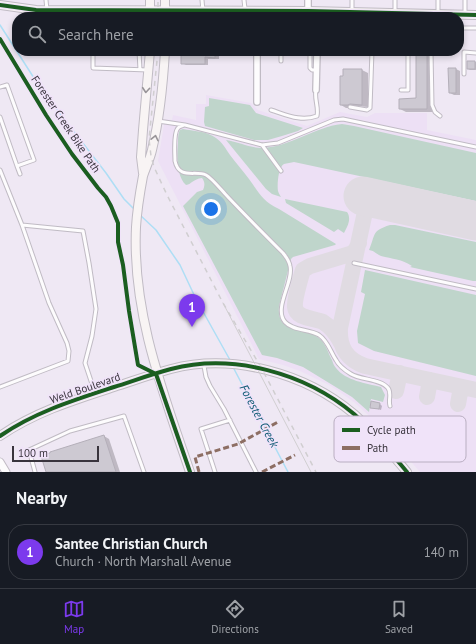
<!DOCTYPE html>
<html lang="en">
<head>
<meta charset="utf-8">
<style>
  body { margin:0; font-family:"PT Sans",sans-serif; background:#242831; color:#f1f3f6 }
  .scale { position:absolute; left:12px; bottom:10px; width:87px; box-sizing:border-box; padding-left:4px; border:2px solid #39343d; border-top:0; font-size:11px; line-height:14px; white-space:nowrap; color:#39343d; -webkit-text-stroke:3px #f0e3f9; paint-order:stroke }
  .you { position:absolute; left:211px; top:209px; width:14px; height:14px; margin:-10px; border:3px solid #fff; border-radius:50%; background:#1a73e8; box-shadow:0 0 0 6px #1a73e833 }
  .badge { display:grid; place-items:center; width:26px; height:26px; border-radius:50%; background:#7c3aed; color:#fff; font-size:13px; font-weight:700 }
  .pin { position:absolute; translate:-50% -33px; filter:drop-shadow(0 1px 2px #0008) }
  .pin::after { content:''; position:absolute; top:21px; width:14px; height:12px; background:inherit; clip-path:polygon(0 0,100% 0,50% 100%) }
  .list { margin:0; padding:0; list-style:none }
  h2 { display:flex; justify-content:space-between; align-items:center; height:52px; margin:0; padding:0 16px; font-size:17px }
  h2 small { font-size:13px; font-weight:400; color:#9ea1a6 }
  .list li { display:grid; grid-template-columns:26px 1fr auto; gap:12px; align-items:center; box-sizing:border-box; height:56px; margin:0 8px 8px; padding:0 8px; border:1px solid #363941; border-radius:16px }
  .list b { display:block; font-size:15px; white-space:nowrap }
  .list p { margin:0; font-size:13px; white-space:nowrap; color:#9ea1a6 }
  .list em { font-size:13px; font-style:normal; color:#9ea1a6 }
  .icon { flex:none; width:22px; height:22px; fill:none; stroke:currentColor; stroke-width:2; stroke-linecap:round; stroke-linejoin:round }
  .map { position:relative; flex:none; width:476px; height:472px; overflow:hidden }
  .search { position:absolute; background:#171b24; box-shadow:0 2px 6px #0003; left:12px; right:12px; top:12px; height:44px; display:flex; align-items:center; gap:10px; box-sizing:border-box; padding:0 14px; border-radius:16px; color:#9ea1a6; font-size:15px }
  .sheet { height:116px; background:#171b24 }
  nav { display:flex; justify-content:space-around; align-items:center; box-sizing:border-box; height:56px; border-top:1px solid #363941; background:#171b24; font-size:11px; color:#9ea1a6 }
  nav a { display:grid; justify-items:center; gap:2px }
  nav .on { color:#7c3aed }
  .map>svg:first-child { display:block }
</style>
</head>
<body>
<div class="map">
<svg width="476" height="472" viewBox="0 0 476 472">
  <rect width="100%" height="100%" fill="#efe8f4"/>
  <path fill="#ede0f5" d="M206,95L251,103L258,110L307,126L340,112L367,117L375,113H427V130L476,140V472H420L380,426L355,403L341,393L329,385L300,371L283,365L259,359L158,161L165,119L172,120L173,115L196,120V104H206Z"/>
  <path fill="#bfd5cb" d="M209,98L250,105L256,113L303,128L298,131L282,136L268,140H254L205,126L204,122L205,107L209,106Z
    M342,124L354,126L476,153V201L294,162C291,163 287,163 284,164C278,167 277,186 278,191C279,194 280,195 281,197L272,194L266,189L226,140C239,142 250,148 262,148C290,147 314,127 342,124Z
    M183,129C193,131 207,131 216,138C222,142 226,149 230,155C236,163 243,171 249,179C260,194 262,201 279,209L336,244L335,245L293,257L291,259L279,306C276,336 305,325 320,339C326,344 328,353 332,360C333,363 334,366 336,368C346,381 366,383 381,387L385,395L383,402L371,399L369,412L352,397L303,367L277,358L262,355L183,206L197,192L203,190C205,185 205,182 202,178C193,179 192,184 186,185C176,176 177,155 178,143C178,139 178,133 180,130C181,130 182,129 183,129Z
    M285,199L347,212C352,219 347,227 344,233L338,229L334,232L286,203Z
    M390,225H395L476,242V281H473L410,267L412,266C402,259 392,259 381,256C376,254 375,251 369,250C376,234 371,231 390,225Z
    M365,270L476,295V376L374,351L358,343L357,331L365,294L361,292Z"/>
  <path fill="#0003" d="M182,51H219V59H208V65H186L182,63Z
    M417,51H432V112H406L400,109L417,99Z
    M468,62H476V70H470L468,69Z
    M456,69L460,71V95H454L450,93Z
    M344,70H362L368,73V107L356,106L354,108H346L341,105Z
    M380,404L382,406L381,410L374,408Z
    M104,436L109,439L120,472H47Z"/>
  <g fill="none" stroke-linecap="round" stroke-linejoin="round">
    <path stroke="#aedef5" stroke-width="1.5" d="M0,25L41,89L106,173L124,199L134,209
      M140,215L156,230L180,265L196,299L230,360
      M233,367L288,472"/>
    <path stroke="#e0dbe2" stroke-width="16" d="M368,198L340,328C339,347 346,359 365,366L476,390
      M341,343C337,335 331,327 323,322C315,318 296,319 295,307C294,300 300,281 302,273L303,270L310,266L350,254L355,251L359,243
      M396,391L400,373
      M427,397L430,380
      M458,404L461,387"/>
    <path stroke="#e0dbe2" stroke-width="39" d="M363,196L476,221"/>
  </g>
  <path fill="#cdc9d2" stroke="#b4afb9" d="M181,51H215V58L205,57V64H181Z
    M416,51H427V109H399V99L416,98Z
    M467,61H475V69H467Z
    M448,68H456V93H449Z
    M343,69H362V105L350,104L348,105H340V76H343Z
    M371,401L380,403L379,409L370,408Z
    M104,435L116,472H46L41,456L50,453V452Z"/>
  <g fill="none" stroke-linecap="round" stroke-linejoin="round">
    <defs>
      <path id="service" d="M46,0L47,10
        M202,0L203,11
        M244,0L245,9
        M352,0V11
        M395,0V12
        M438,0V14
        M465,0V15
        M459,28H476
        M93,51V68L148,70
        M139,51L140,70
        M310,51V68L312,70H316
        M431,51L432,105L435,112L440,116
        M281,61V51
        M464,74V52L476,53
        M0,87L7,85L34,160L17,166L0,117
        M401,90H408V51
        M350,107L367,110L370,108L372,51
        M271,110C287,115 301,122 317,116C319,107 314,99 316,90
        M158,121L185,125L262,145L278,143L334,120L343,119L476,147
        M184,125C182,126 180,126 178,128C173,133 175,154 175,161C179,180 195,170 206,175C212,178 222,191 228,197C246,216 264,234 283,253C286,257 289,260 290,266C294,282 273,308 285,322C293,331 309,329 319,335C328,341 330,351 336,360C339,366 346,371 351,374C361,380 381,379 388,388C392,393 388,400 390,406
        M262,145L281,171
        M17,166L20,174
        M0,170L22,225
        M354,263L476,289
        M204,366L206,377L210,386L224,409L256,472
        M0,387L68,361L69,351L67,343L49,303L22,225L83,231L89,263L96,309L92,336L85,363L95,393
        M35,472L29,450L70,431L124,416L144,472
        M215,472L201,429L230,420"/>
      <path id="minor" d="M308,0V11
        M257,51V102
        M316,90L317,51"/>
      <path id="tertiary" d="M0,462L6,472"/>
      <path id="secondary" d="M150,0V17
        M165,0V17
        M0,5L36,10L308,11L476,15
        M165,51C163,85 160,117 152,150C150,159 146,167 143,176C140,192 137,211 136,227C132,313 163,392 190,472
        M143,173L141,157L143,130L150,51
        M0,436C35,412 74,400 114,387C133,381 152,374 171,369C233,353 305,373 354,414C373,431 390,452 407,472"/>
    </defs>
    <use href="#service" stroke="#c0bbc4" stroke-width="5"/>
    <use href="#minor" stroke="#c0bbc4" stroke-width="8"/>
    <use href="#tertiary" stroke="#c0bbc4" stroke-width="9"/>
    <use href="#secondary" stroke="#c0bbc4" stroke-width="10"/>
    <use href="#service" stroke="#fdfcfd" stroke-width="3"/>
    <use href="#minor" stroke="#fdfcfd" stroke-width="5.5"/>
    <use href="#tertiary" stroke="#fdfcfd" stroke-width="7"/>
    <use href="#secondary" stroke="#f8f4f4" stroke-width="8"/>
    <path stroke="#d0ced0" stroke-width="1" d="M223,303L311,472"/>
    <path stroke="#d0ced0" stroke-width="1.5" stroke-dasharray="5 5" stroke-linecap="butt" d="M158,17V0
      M158,51L149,139L151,156L154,167L167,195L223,303L262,369L316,472"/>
    <path stroke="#8d6e63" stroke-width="3" stroke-dasharray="6 3" stroke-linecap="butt" d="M199,472L195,457L238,444L278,422
      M262,472L295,455"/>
    <defs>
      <path id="cycleway" d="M0,5L36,10L308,11L476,15
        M0,39L46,115L72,154L98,188L106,197L111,206L118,223V242L123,265L129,311L138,365L156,374
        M156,374L190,472
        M0,436C35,412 74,400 114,387C133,381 152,374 171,369C233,353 305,373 354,414C373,431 390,452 407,472"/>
    </defs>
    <use href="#cycleway" stroke="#f0e3f9" stroke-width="6"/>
    <use href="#cycleway" stroke="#1b5e20" stroke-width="4"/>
  </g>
  <defs><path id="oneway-chevron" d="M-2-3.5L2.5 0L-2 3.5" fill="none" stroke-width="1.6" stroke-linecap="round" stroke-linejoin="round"/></defs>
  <g stroke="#989498">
    <use href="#oneway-chevron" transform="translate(146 90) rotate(95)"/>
    <use href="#oneway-chevron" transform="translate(155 138) rotate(-78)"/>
  </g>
  <g text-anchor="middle" stroke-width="3.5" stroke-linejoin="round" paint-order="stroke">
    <g font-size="11" fill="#39343d" stroke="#f0e3f9">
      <text transform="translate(66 124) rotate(56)" y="4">Forester Creek Bike Path</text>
      <text transform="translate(85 388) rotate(-19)" y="4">Weld Boulevard</text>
    </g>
    <g font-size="12" font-style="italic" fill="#0b5972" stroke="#f0e3f9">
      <text transform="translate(259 416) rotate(62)" y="4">Forester Creek</text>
    </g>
  </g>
  <rect x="334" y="416" width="132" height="46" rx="6" fill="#f0e3f9" stroke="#b9aec1" stroke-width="1"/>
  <rect x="342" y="428" width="18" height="4" fill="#1b5e20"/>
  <rect x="342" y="446" width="18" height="4" fill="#8d6e63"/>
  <g font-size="11" fill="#39343d">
    <text x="367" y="434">Cycle path</text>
    <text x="367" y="452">Path</text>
  </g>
</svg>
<div class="scale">100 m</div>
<div class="you"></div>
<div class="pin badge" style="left:192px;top:327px">1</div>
<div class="search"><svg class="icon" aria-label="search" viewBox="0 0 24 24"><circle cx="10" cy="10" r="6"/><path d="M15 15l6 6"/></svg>Search here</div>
</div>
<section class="sheet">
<h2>Nearby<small></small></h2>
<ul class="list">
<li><span class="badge">1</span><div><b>Santee Christian Church</b><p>Church · North Marshall Avenue</p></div><em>140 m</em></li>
</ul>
</section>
<nav>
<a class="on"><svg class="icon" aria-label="map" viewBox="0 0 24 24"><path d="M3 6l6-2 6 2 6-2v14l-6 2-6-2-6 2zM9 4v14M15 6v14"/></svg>Map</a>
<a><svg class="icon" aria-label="directions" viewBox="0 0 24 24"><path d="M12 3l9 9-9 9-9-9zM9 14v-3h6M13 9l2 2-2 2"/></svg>Directions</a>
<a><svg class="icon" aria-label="saved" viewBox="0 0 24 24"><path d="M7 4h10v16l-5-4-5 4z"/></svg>Saved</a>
</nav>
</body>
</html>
